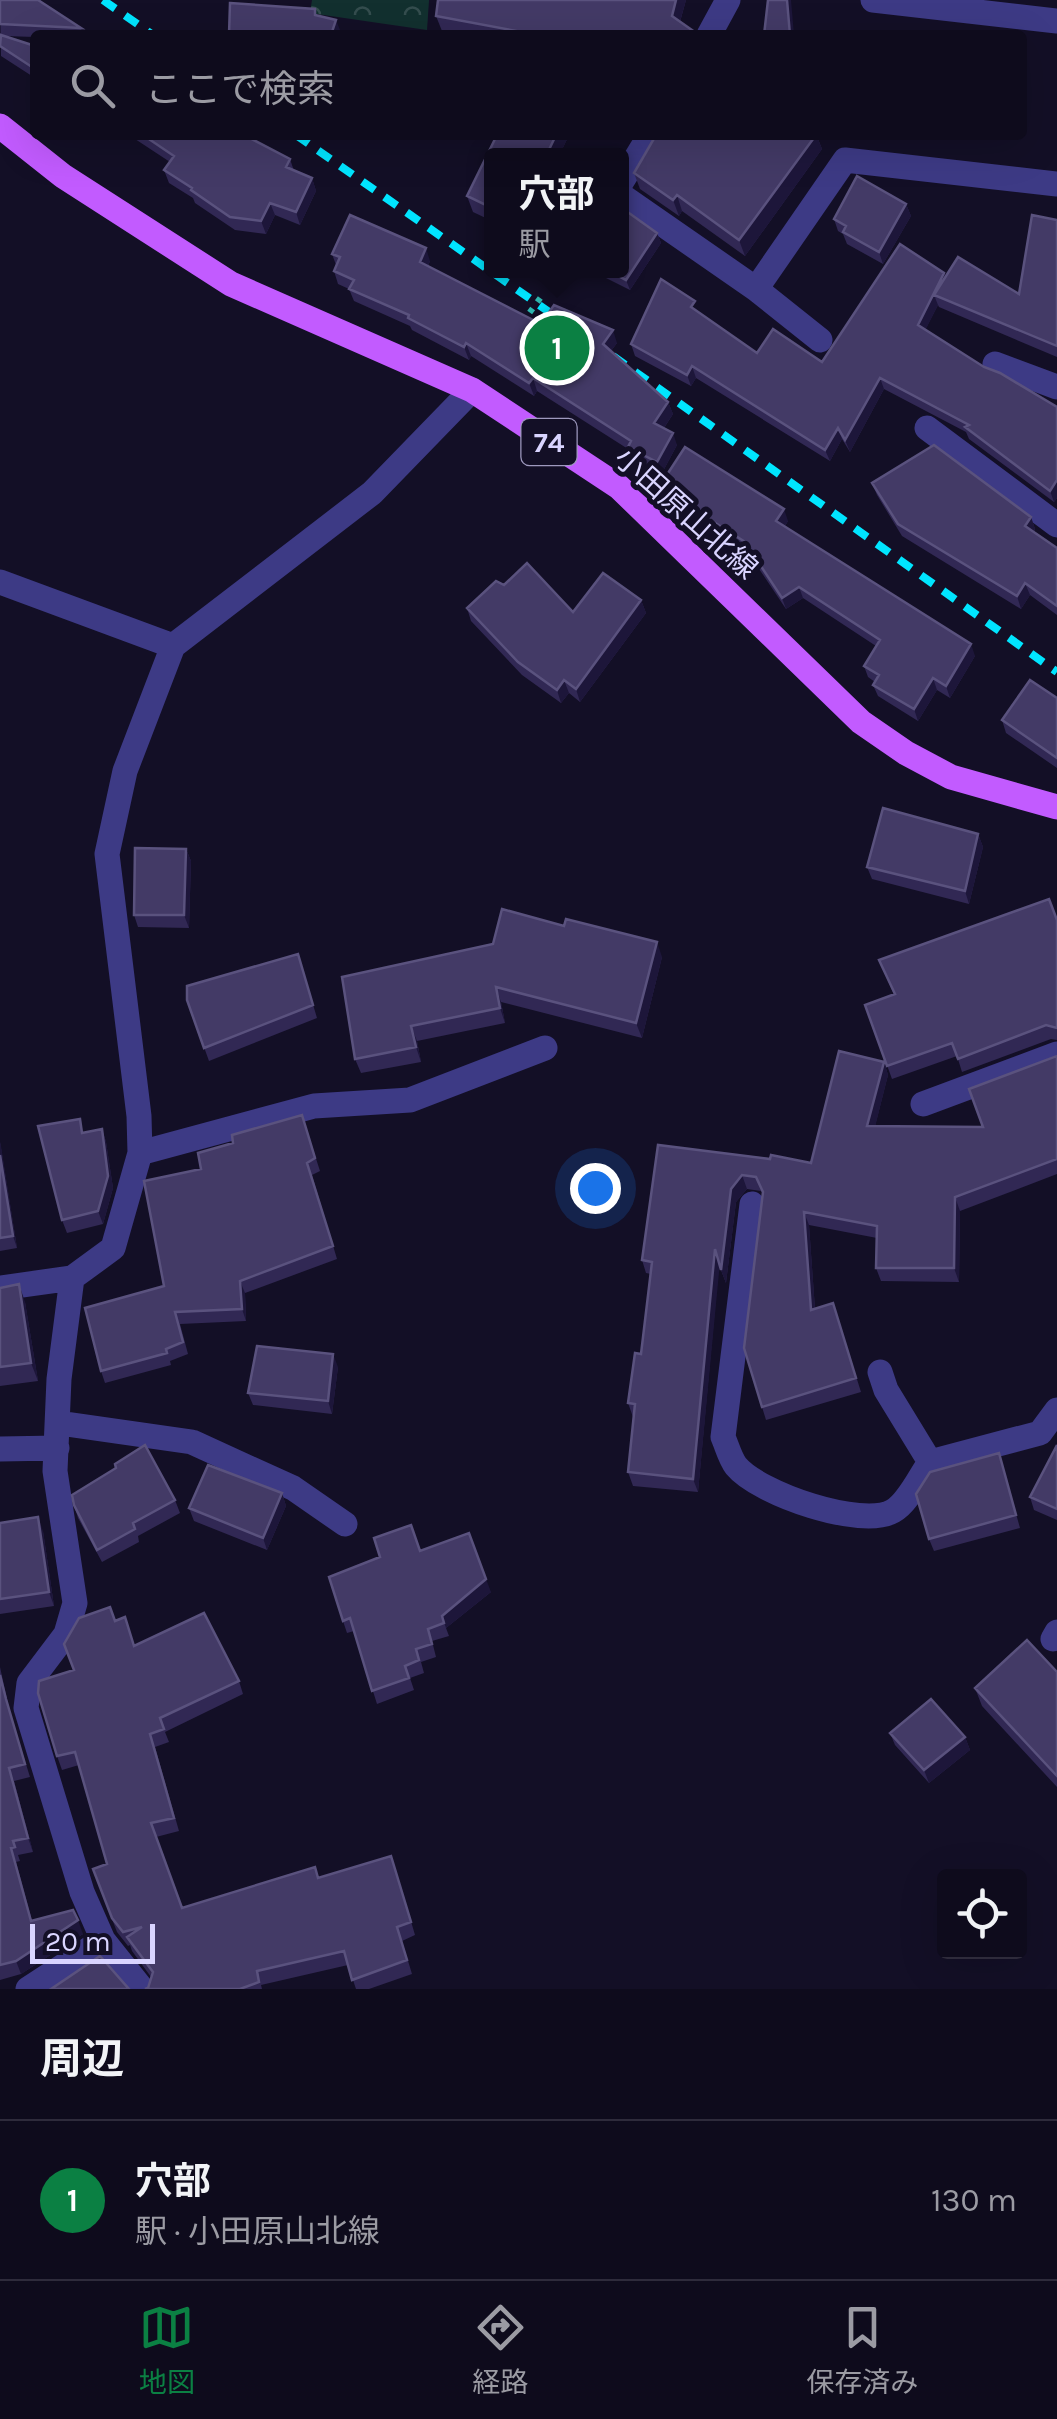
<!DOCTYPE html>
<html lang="ja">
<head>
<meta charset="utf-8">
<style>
  body { margin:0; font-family:Karla,"Noto Sans JP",sans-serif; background:#171425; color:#f1f3f6 }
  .controls { position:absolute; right:30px; bottom:30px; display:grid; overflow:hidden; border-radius:10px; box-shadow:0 10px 40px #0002 }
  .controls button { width:90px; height:90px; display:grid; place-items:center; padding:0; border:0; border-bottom:2px solid #2e2b3b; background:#0e0b1c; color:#f1f3f6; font:50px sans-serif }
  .scale { position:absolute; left:30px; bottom:25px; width:125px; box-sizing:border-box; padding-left:10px; border:5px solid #d9d4ff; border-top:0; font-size:28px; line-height:35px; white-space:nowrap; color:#d9d4ff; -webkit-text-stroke:8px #130f26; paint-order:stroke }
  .you { position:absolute; left:595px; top:1188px; width:35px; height:35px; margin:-25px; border:8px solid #fff; border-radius:50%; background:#1a73e8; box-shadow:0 0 0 15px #1a73e833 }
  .badge { display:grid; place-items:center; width:65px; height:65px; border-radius:50%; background:#0b8043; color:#fff; font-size:32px; font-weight:700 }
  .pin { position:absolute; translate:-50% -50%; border:5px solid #fff; box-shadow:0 2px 10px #0006 }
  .popup { position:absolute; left:484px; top:148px; width:145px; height:130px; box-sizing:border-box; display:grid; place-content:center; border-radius:10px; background:#0e0b1c; filter:drop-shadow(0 2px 8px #0005); font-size:32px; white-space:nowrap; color:#9b9ba3 }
  .popup b { font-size:38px; color:#f1f3f6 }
  .popup::after { content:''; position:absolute; left:50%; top:100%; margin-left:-20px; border:20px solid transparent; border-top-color:#0e0b1c }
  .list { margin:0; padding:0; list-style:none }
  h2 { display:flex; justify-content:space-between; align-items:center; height:130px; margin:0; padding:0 40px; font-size:42px }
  h2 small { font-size:32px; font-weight:400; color:#9b9ba3 }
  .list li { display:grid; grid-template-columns:65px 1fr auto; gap:30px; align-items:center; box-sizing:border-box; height:160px; padding:0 40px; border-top:2px solid #2e2b3b }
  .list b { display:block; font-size:38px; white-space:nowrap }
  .list p { margin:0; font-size:32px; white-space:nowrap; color:#9b9ba3 }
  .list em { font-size:32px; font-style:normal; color:#9b9ba3 }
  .icon { flex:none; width:55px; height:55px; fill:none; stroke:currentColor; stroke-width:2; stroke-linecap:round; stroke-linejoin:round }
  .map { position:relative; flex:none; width:1057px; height:1989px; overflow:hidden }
  .search { position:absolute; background:#0e0b1c; box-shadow:0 10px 40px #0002; left:30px; right:30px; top:30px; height:110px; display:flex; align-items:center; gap:25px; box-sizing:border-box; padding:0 35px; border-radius:10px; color:#9b9ba3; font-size:38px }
  .sheet { height:290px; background:#0e0b1c }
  nav { display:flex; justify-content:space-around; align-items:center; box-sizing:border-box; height:140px; border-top:2px solid #2e2b3b; background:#0e0b1c; font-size:28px; color:#9b9ba3 }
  nav a { display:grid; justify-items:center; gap:5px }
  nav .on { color:#0b8043 }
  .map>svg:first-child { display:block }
</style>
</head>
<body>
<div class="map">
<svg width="1057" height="1989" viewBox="0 0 1057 1989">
  <defs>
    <pattern id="park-crowns" width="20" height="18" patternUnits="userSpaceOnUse" patternTransform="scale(2.5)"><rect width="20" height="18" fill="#12302f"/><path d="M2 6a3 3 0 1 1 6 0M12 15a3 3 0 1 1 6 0" fill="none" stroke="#344d4e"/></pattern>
  </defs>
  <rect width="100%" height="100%" fill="#130f26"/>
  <path fill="url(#park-crowns)" d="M312,0H429L427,30L310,13Z"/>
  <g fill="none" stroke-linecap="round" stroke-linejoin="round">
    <path stroke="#2fb8b0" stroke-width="6" stroke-dasharray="5 8" stroke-linecap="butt" d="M522,323L541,297"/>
    <path stroke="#3d3a85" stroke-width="25" d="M873,0L1057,21
      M709,35L728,0
      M622,181L650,135
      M622,196L756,289L820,340
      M558,271L559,270
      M756,289L845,160L1057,184
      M995,364L1057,387
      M927,428L1057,525
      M0,582L173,646
      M923,1104L1057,1054
      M140,1153L314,1106L410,1100L545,1048
      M752,1204L723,1437C727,1446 730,1458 736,1466C759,1494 862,1529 893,1511C908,1503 920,1476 930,1462L1040,1433L1057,1410
      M72,1278L59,1379L55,1471L75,1603L66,1634L29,1683L26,1708L82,1892L103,1940L142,1989
      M0,1288L72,1278L113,1248L140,1153L139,1116L107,854L125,771L173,646L372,493L472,390
      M880,1372L886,1390L930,1462
      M59,1423L192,1442L293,1488L345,1524
      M0,1449L57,1448
      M1053,1639L1057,1632
      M28,1989L103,1940"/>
    <path stroke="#c25bff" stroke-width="25" d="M0,126L63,176L231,284L472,390L619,487L861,722L906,753L951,777L1057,807"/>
    <path stroke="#00e5ff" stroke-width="8" stroke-dasharray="15 12" stroke-linecap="butt" d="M103,0L153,35
      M296,135L572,328
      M613,356L1057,672"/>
  </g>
  <path fill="#312854" d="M0,0L81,28L83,35H35V37L4,36L35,46V78L1,56Z
    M438,0H686L680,22L699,35H461L442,31L436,16Z
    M129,135H244L290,159L294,171L312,178L316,191L300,225L275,215L266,234L235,230L195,203L193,198L169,183L164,170L170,162Z
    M497,135H569L559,156H492V221L473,212L467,196Z
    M821,135L818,139L822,149L745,256L682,211L679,216L640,189L634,173Z
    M906,204L911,216L883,264L847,244L843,234L838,231L834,219Z
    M1057,220V357L939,307L938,305L925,330L984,367L1057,407V498L1054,502L969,439L966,432L884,389L850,452L842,439L830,461L696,378L691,386L635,356L631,344L699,312L757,353L822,362L944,273L946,277L1019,294Z
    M657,233L661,243L630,290L590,270H622Z
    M332,254L430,261L428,266L541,324L617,343L611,351L668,402L673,414L664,428L677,445L661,475L632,459L628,449L537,391L534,396L471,356L469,360L412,330L410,326L354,301L349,289L338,284L334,271L336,265Z
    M872,483L1031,517L1035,529L1034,532L1057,548V615L1030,595L1021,609L902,536L877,495Z
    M659,487L788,521L785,526L975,656L950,698L937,690L918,721L878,696L873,685L875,682L868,677L864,666L876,646L803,598L786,609L749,554L664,498Z
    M641,600L646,613L580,702L569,693L561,703L522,675L471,621L467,608L573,612Z
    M1057,698V768L1006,733L1002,720Z
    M978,834L983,847L969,904L872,879L867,867Z
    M186,849L191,861L189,928L138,927L134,915Z
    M1057,920V1040L1051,1039L962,1072L957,1056L892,1079L865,1005L894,995L879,960Z
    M298,954L317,1018L209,1061L187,1000Z
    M662,957L642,1038L501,1002L505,1023L417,1041L421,1062L361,1073L355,1059L342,977Z
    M1057,1056V1174L960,1211L959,1282L881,1281L876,1268L877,1238L809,1225L815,1309L833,1303L861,1392L766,1420L762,1407L763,1194L761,1191L747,1189L736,1202L726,1283L719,1265L698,1492L633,1486L628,1472L633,1417L628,1403L641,1354L651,1274L646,1273L642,1260L658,1145L811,1163L884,1062L888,1075L875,1126L983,1127Z
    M302,1115L320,1171L312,1175L337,1259L245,1293L246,1321L180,1324L188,1354L170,1361L171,1365L105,1383L101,1371L164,1286L233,1143Z
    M102,1129L106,1142L113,1188L103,1224L67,1233L62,1220L85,1133Z
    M0,1142L17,1248L0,1251Z
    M0,1288L25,1302L38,1381L0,1386Z
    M338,1367L332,1414L253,1405L248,1393Z
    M1057,1445V1520L1034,1510L1030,1497Z
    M999,1453L1020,1528L934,1551L929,1539Z
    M282,1493L286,1506L267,1550L194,1521L189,1508Z
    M175,1500L180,1513L138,1536L139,1542L102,1562L78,1518L74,1505Z
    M0,1523L43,1531L54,1606L0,1614Z
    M420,1551L491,1592L446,1628L449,1636L432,1641L436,1657L421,1662L424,1673L410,1678L414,1690L377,1704L354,1631L347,1633L343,1621Z
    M115,1621L135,1646L239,1681L243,1694L165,1732L169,1742L155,1747L179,1831L156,1837L182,1908L315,1867L319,1878L396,1870L415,1935L402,1941L412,1974L369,1989H356L348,1965L261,1985L262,1989H145L148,1988L151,1977L132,1951L130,1945L128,1946L117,1932L93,1869L107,1864L79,1765L62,1770L57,1756L73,1670Z
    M0,1667L10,1713L30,1777L14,1781L33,1852L18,1855L20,1861L16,1862L32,1921L83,1934L21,1974L0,1980Z
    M1057,1672V1787L982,1706L975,1688Z
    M890,1733L965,1737L970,1750L929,1783L895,1745Z"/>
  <path fill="#1d163a" d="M676,0H686L677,32L672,16Z
    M787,0H791L794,35H790Z
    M336,20L340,30L338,35H331Z
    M556,135H569L559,156H546Z
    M812,135H821L818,139L822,149L745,256L739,240Z
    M312,178L316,191L300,225L296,212Z
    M677,195L682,211L679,216L673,200Z
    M270,203L275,215L266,234L261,221Z
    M906,204L911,216L883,264L879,252Z
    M657,233L661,243L630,290L626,280Z
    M426,248L430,261L424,274L420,262Z
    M944,273L948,284L934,295L938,305L922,337L918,325Z
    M613,330L617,343L607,356L603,344Z
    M466,343L471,356L469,360L464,347Z
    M692,366L696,378L691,386L687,375Z
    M533,378L537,391L534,396L529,383Z
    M880,378L884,389L850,452L845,440Z
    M668,402L673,414L659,435L654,423Z
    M838,428L842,439L830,461L825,450Z
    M673,433L677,445L661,475L657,462Z
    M1057,480V498L1054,502L1050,491Z
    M784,509L788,521L781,532L776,521Z
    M1031,517L1035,529L1029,538L1025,526Z
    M1025,583L1030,595L1021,609L1017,596Z
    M799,587L803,598L786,609L782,598Z
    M641,600L646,613L580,702L576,689Z
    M971,644L975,656L950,698L946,686Z
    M933,678L937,690L918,721L914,709Z
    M564,680L569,693L561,703L557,690Z
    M978,834L983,847L969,904L965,891Z
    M186,849L191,861L189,928L184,915Z
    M657,942L662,957L642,1038L636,1023Z
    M496,987L501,1002L505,1023L500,1008Z
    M411,1026L417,1041L421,1062L416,1047Z
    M884,1062L888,1075L872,1139L867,1126Z
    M102,1129L106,1142L113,1188L103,1224L98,1211Z
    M0,1142L1,1146L17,1248L13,1236L0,1155Z
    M742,1175L747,1189L736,1202L726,1283L721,1270L731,1189Z
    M955,1197L960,1211L959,1282L954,1268Z
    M804,1212L809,1225L816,1323L811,1310Z
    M715,1249L720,1262L698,1492L693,1479Z
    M240,1281L245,1293L246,1321L242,1309Z
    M19,1284L25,1302L38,1381L31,1363Z
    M333,1354L338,1367L332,1414L328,1401Z
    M282,1493L286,1506L267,1550L263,1538Z
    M38,1517L43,1531L54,1606L49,1592Z
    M486,1579L491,1592L446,1628L442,1616Z
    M965,1737L970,1750L929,1783L924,1770Z
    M9,1768L14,1781L33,1852L28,1838Z
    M11,1848L16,1862L36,1935L31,1921Z
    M78,1920L83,1934L21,1974L16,1961Z"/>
  <path fill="#433a66" stroke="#5a527e" stroke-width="2.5" d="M0,0H38L81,28L0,24Z
    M438,0H676L672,16L699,35H538L436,16Z
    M768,0H787L790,35H764Z
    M230,3L315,9V15L336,20L331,35H229Z
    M1,35L35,46V69L0,46Z
    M143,135H244L290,159L286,167L312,178L296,212L270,203L261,221L230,217L191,190L192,188L164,170L174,156Z
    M497,135H556L546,156H492V208L467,196Z
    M656,135H816L739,240L677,195L673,200L634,173Z
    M857,176L906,204L879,252L843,232L846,226L834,219Z
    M622,208L657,233L626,280L607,270H622Z
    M350,215L426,248L420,262L541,324L554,305L613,330L603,344L668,402L654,423L673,433L657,462L628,447L631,441L533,378L529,383L466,343L464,347L408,318L409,315L349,289L354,280L334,271L340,257L332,254Z
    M1032,215L1057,220V346L934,295L958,257L1019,294Z
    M900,244L944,273L918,325L984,367L1000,373L1057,407V480L1050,491L965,427L969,425L880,378L845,440L838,428L825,450L692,366L687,375L631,344L661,279L695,301L691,307L757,353L773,329L822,362Z
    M934,445L1031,517L1025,526L1057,548V606L1025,583L1017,596L898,524L872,483Z
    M685,447L784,509L776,521L971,644L946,686L933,678L914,709L873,685L879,675L864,666L880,640L799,587L782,598L745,542L659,487Z
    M527,563L573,612L603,573L641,600L576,689L564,680L557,690L518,662L467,608L496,581L504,585Z
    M1030,680L1057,698V758L1002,720Z
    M883,808L978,834L965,891L867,867Z
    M135,848L186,849L184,915H134Z
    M1049,899L1057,920V1028L1046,1025L958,1059L952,1043L887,1066L865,1005L895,994L879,960Z
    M502,909L564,926L566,919L657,942L636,1023L496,987L500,1008L411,1026L416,1047L355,1059L342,977L493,944Z
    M298,954L313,1005L204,1048L187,1000V986Z
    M839,1051L884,1062L867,1126L983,1127L969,1089L1057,1056V1159L955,1197L954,1268H876L877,1226L804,1212L811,1310L833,1303L856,1378L762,1407L744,1348L763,1192L756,1177L742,1175L731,1189L721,1270L715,1249L693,1479L628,1472L635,1404L628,1403L635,1353L641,1354L652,1262L642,1260L658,1145L770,1159L771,1155L811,1163Z
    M302,1115L315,1158L307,1163L333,1246L240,1281L242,1309L175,1312L183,1342L166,1349L167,1353L101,1371L85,1308L164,1286L144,1181L201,1169L198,1153L233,1143L232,1135Z
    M80,1119L82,1133L102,1129L108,1176L98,1211L62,1220L38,1126Z
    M0,1155L13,1236L0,1238Z
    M19,1284L31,1363L0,1367V1288Z
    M257,1346L333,1354L328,1401L248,1393Z
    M145,1445L175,1500L133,1523L135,1529L97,1550L74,1505L72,1495L116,1468L115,1464Z
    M1057,1445V1509L1030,1497Z
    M999,1453L1016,1515L929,1539L916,1494L930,1472Z
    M208,1465L282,1493L263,1538L189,1508Z
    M38,1517L49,1592L0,1599V1523Z
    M411,1525L420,1551L469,1533L486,1579L442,1616L444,1623L428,1629L432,1644L416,1649L419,1660L405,1666L409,1678L372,1691L350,1618L343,1621L329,1577L380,1557L374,1538Z
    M110,1607L115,1621L125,1617L134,1646L204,1613L239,1681L160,1718L164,1729L150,1734L174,1818L151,1823L182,1908L315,1867L318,1878L391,1856L411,1922L397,1927L407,1960L352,1980L344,1951L257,1971L259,1982L240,1989H145L148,1988L153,1972L127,1937L142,1927L123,1932L112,1918L93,1869L107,1864L75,1752L57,1756L38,1693L39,1681L74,1670L64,1644L79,1618Z
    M1027,1640L1057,1672V1776L975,1688Z
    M0,1675L6,1699L25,1764L9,1768L28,1838L13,1841L15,1847L11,1848L31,1921L73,1910L78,1920L16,1961L0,1965Z
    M931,1699L965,1737L924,1770L890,1733Z
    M100,1956L129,1989H51Z"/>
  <g text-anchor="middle" stroke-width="10" stroke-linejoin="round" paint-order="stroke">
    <rect fill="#130f26" stroke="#9e99be" stroke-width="2.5" x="521.5" y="419" width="55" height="46" rx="8"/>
    <g font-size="28" font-weight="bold" fill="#d9d4ff">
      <text x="549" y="452">74</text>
    </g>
    <g font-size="30" fill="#d9d4ff" stroke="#130f26">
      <text transform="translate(686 513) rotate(42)" y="10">小田原山北線</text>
    </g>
  </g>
</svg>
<div class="controls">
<button><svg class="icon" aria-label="locate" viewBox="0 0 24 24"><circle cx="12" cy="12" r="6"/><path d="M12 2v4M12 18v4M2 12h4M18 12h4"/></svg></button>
</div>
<div class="scale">20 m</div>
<div class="you"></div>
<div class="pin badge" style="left:557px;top:348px">1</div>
<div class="popup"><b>穴部</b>駅</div>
<div class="search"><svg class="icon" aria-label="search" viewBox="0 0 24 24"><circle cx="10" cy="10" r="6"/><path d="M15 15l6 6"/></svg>ここで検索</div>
</div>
<section class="sheet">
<h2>周辺<small></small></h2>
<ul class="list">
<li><span class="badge">1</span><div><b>穴部</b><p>駅 · 小田原山北線</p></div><em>130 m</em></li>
</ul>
</section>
<nav>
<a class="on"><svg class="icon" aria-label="map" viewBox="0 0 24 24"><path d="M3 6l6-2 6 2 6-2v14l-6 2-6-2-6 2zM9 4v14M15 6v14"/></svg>地図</a>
<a><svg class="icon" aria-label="directions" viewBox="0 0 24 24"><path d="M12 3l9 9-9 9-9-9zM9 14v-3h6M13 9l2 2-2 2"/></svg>経路</a>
<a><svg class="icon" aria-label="saved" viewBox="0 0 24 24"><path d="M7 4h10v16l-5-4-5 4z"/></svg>保存済み</a>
</nav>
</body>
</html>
